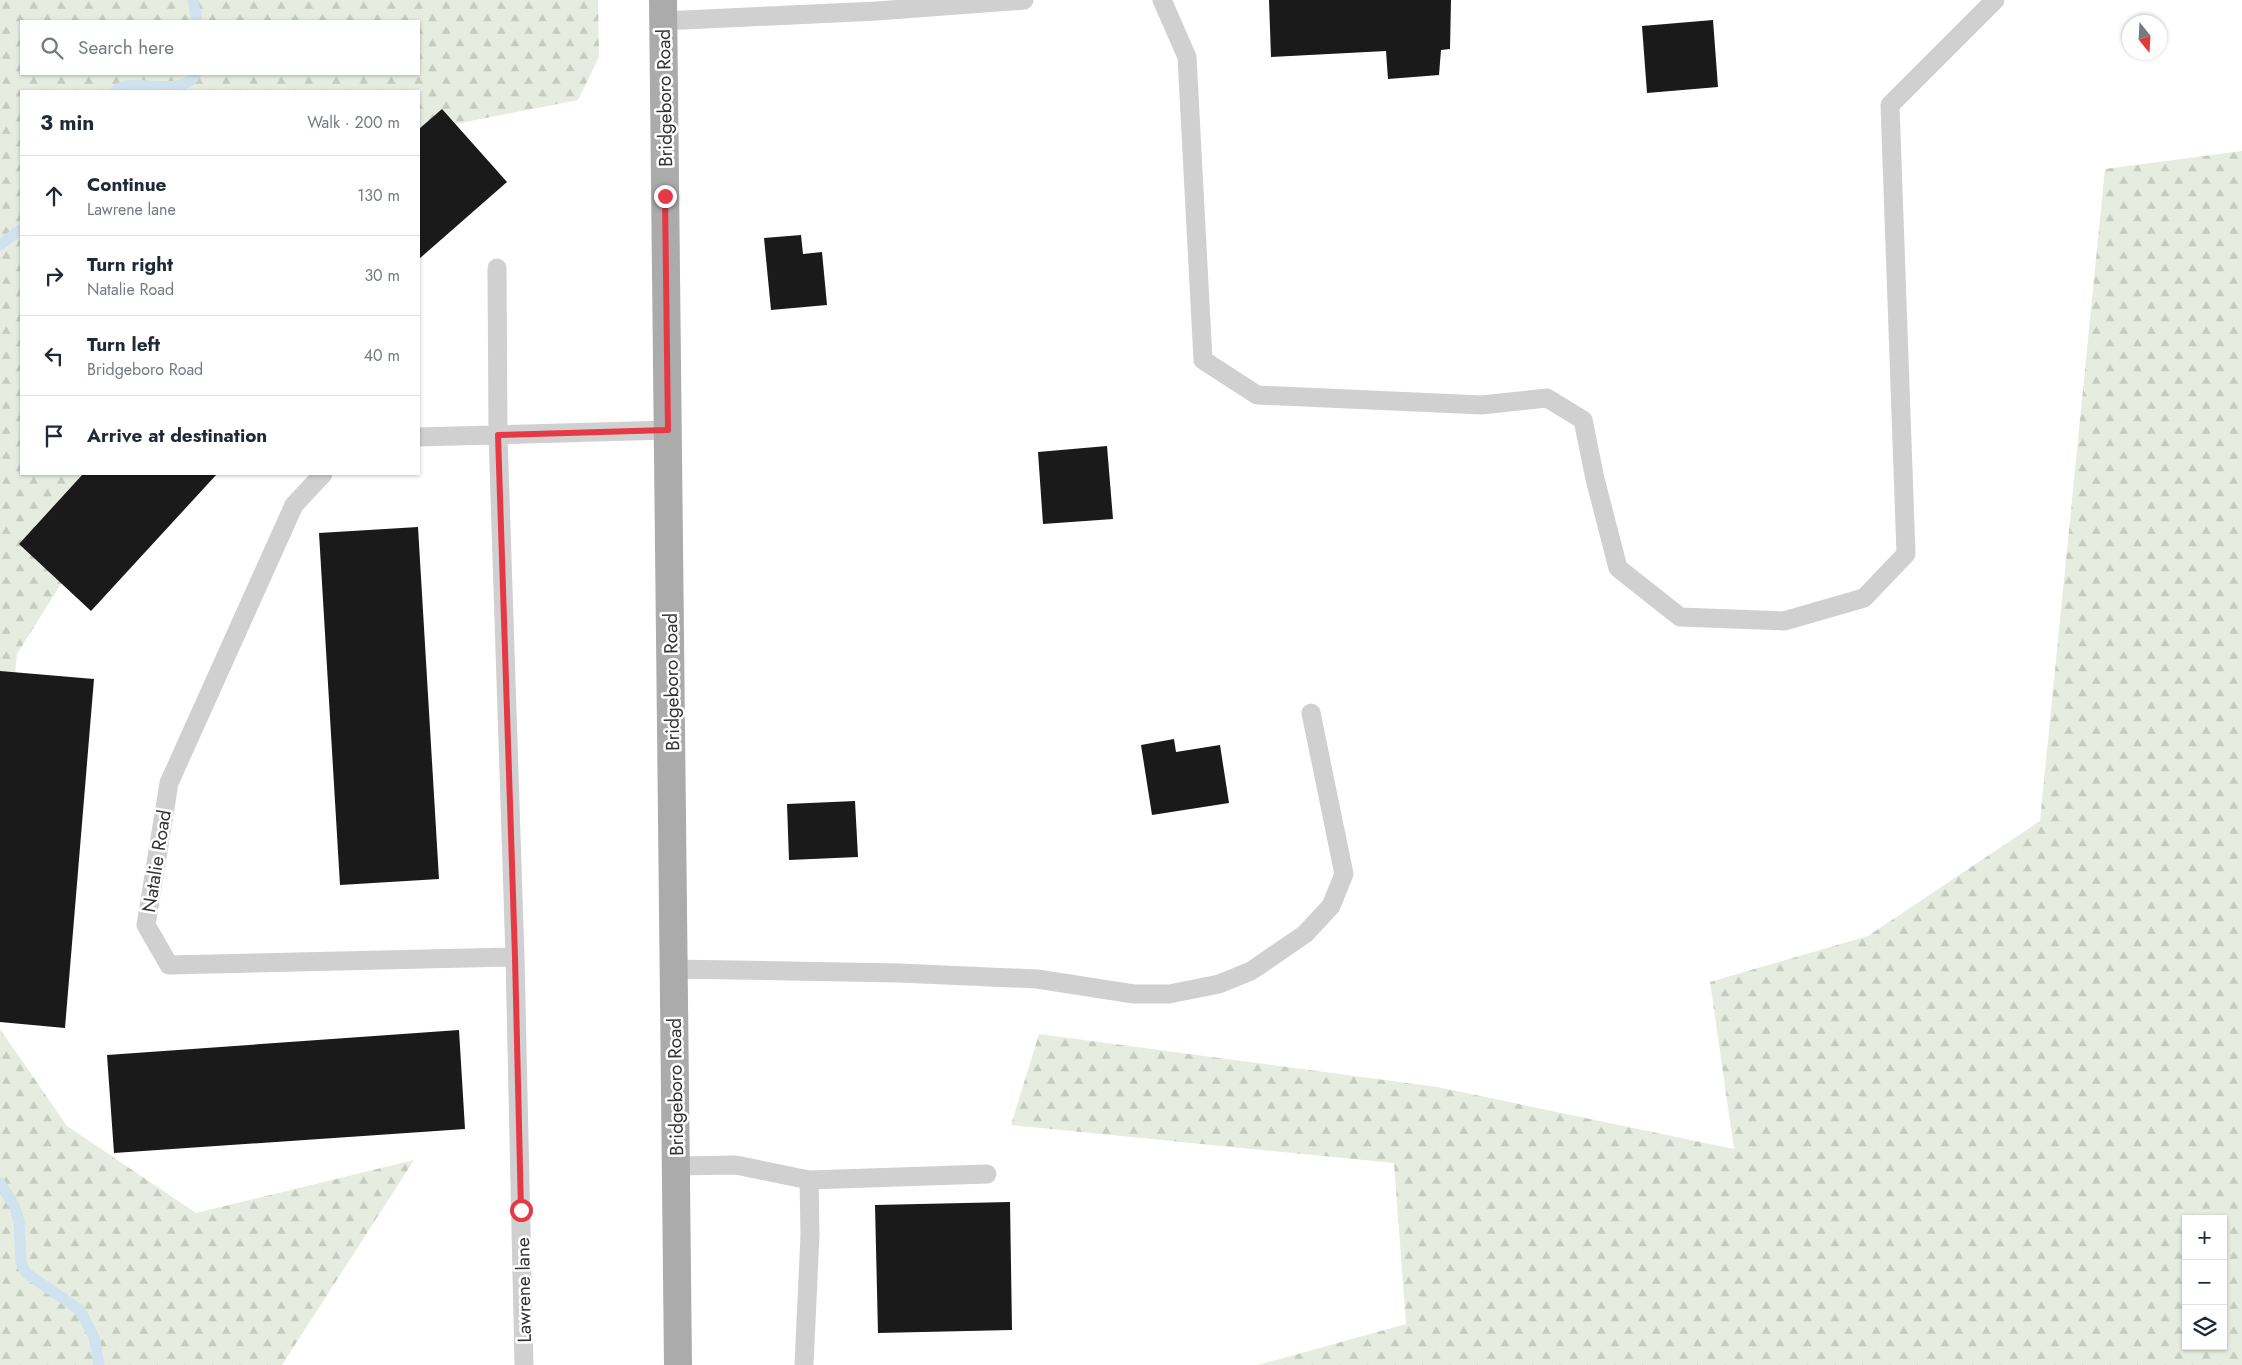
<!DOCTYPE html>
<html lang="en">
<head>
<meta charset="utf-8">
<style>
  body { margin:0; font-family:Jost,sans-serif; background:#f6f6f7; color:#1f2937 }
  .controls { position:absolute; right:15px; bottom:15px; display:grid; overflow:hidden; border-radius:0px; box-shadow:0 1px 4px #0004 }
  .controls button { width:45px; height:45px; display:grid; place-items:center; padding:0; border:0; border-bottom:1px solid #e0e1e3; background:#fff; color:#1f2937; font:25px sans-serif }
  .compass { position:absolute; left:2122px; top:15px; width:45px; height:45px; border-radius:50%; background:#fff; box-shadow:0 1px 4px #0004; rotate:162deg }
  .stop { position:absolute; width:15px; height:15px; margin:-11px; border:4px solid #e63946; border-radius:50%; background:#fff }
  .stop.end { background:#e63946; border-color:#fff; box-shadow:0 1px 5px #0008 }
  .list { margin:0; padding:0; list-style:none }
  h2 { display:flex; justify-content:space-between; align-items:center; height:65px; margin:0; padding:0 20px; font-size:21px }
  h2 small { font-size:16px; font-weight:400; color:#747a83 }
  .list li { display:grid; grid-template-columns:32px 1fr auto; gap:15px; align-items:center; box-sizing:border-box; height:80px; padding:0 20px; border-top:1px solid #e0e1e3 }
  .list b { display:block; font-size:19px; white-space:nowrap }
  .list p { margin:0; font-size:16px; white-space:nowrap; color:#747a83 }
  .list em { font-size:16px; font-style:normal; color:#747a83 }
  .icon { flex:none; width:28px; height:28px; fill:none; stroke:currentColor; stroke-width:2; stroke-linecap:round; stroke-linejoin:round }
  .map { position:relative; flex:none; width:2242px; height:1365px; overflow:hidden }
  .search { position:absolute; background:#fff; box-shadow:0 1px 4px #0004; left:20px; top:20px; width:400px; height:55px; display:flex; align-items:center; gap:12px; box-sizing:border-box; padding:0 18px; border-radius:0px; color:#747a83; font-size:19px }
  .panel { position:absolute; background:#fff; box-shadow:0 1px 4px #0004; left:20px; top:90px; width:400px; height:385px; border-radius:0px }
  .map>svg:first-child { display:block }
</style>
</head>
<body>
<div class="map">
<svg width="2242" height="1365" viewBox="0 0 2242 1365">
  <defs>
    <pattern id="forest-firs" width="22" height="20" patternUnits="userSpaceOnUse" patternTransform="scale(1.25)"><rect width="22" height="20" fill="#e6ecdf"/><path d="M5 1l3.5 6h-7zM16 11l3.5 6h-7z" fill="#c6cbc0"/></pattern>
  </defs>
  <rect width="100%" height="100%" fill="#fff"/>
  <path fill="url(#forest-firs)" fill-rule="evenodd" d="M0,0H598L599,57L578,100L419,131V91H21V474H130L17,654L0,831ZM21,21H419V74H21Z
    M2242,151V1365H1258L1406,1324L1394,1163L1011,1125L1039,1034L1437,1087L1734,1149L1710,982L1868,936L2040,821L2105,169ZM2186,1219H2223V1346H2186Z
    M0,1029L67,1126L196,1213L414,1160L282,1365H0Z"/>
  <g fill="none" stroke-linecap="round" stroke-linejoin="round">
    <path stroke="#cfe2ee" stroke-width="11" d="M193,0L197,21
      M116,91C129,75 182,100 196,74
      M0,245L21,229
      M0,1183L15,1207L19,1222L21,1262L26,1273L80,1310L94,1337L99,1365"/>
  </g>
  <path fill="#1a1a1a" d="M1269,0H1451L1450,49L1441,50L1439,75L1388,79L1386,51L1271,57Z
    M1713,20L1718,87L1647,93L1642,26Z
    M442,109L507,182L419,259V129Z
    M801,235L803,254L822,252L827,305L771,310L764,238Z
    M1107,446L1113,519L1043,524L1038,452Z
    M83,474H217L91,611L19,544Z
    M418,527L439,879L340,885L319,533Z
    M0,671L94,679L65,1028L0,1022Z
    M1174,739L1176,752L1220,745L1229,803L1152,815L1141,745Z
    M855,801L858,857L789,860L787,804Z
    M459,1030L465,1129L114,1153L107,1055Z
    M1010,1202L1012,1330L878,1333L875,1205Z"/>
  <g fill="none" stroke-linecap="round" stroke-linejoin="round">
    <path stroke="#d0d0d0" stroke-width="19" d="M1162,0L1187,57L1203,360L1257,395L1482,405L1547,398L1583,420L1595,479L1618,568L1680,617L1784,621L1864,598L1906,554L1890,105L1995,0
      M663,21L877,11L1024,0
      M497,268L498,435L515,957L524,1365
      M419,437L668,430
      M323,474L294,505L169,783L146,925L169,965L515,957
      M674,969L899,973L1037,979L1134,994H1169L1219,984L1251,971L1305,934L1331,906L1344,874L1311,713
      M676,1166L736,1165L809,1180L987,1174
      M804,1365L810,1235L809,1180"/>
    <path stroke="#ababab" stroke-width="28" d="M663,0L678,1365"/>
  </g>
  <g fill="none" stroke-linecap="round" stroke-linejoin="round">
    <path stroke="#e63946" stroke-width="6" d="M521,1210L515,957L498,435L668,430L665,196"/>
  </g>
  <g text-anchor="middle" stroke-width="5" stroke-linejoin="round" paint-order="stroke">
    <g font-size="19" fill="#333" stroke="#fff">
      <text transform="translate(664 98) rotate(-91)" y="7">Bridgeboro Road</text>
      <text transform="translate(671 682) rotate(-91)" y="7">Bridgeboro Road</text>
      <text transform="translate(156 861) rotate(-81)" y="7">Natalie Road</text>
      <text transform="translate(675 1087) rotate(-91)" y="7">Bridgeboro Road</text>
      <text transform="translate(523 1290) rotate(-91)" y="7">Lawrene lane</text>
    </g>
  </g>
</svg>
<div class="controls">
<button>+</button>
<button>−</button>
<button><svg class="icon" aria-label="layers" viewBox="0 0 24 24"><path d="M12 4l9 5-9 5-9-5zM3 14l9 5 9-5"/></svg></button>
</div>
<svg class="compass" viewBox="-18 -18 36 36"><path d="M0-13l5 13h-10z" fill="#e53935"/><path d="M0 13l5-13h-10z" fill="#747a83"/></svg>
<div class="stop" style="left:521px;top:1210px"></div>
<div class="stop end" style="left:665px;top:196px"></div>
<div class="search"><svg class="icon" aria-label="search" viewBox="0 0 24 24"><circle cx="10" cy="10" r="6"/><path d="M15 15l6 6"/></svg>Search here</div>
<section class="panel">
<h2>3 min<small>Walk · 200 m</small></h2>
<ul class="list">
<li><svg class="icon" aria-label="ahead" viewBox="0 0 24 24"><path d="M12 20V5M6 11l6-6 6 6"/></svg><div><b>Continue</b><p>Lawrene lane</p></div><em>130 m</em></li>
<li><svg class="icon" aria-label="right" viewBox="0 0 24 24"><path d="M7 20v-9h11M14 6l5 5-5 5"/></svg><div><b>Turn right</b><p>Natalie Road</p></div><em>30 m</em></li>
<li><svg class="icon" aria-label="left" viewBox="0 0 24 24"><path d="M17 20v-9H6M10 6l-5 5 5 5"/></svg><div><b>Turn left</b><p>Bridgeboro Road</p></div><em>40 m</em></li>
<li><svg class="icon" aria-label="arrive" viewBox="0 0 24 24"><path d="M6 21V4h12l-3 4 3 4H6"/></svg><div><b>Arrive at destination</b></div></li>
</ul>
</section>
</div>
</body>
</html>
